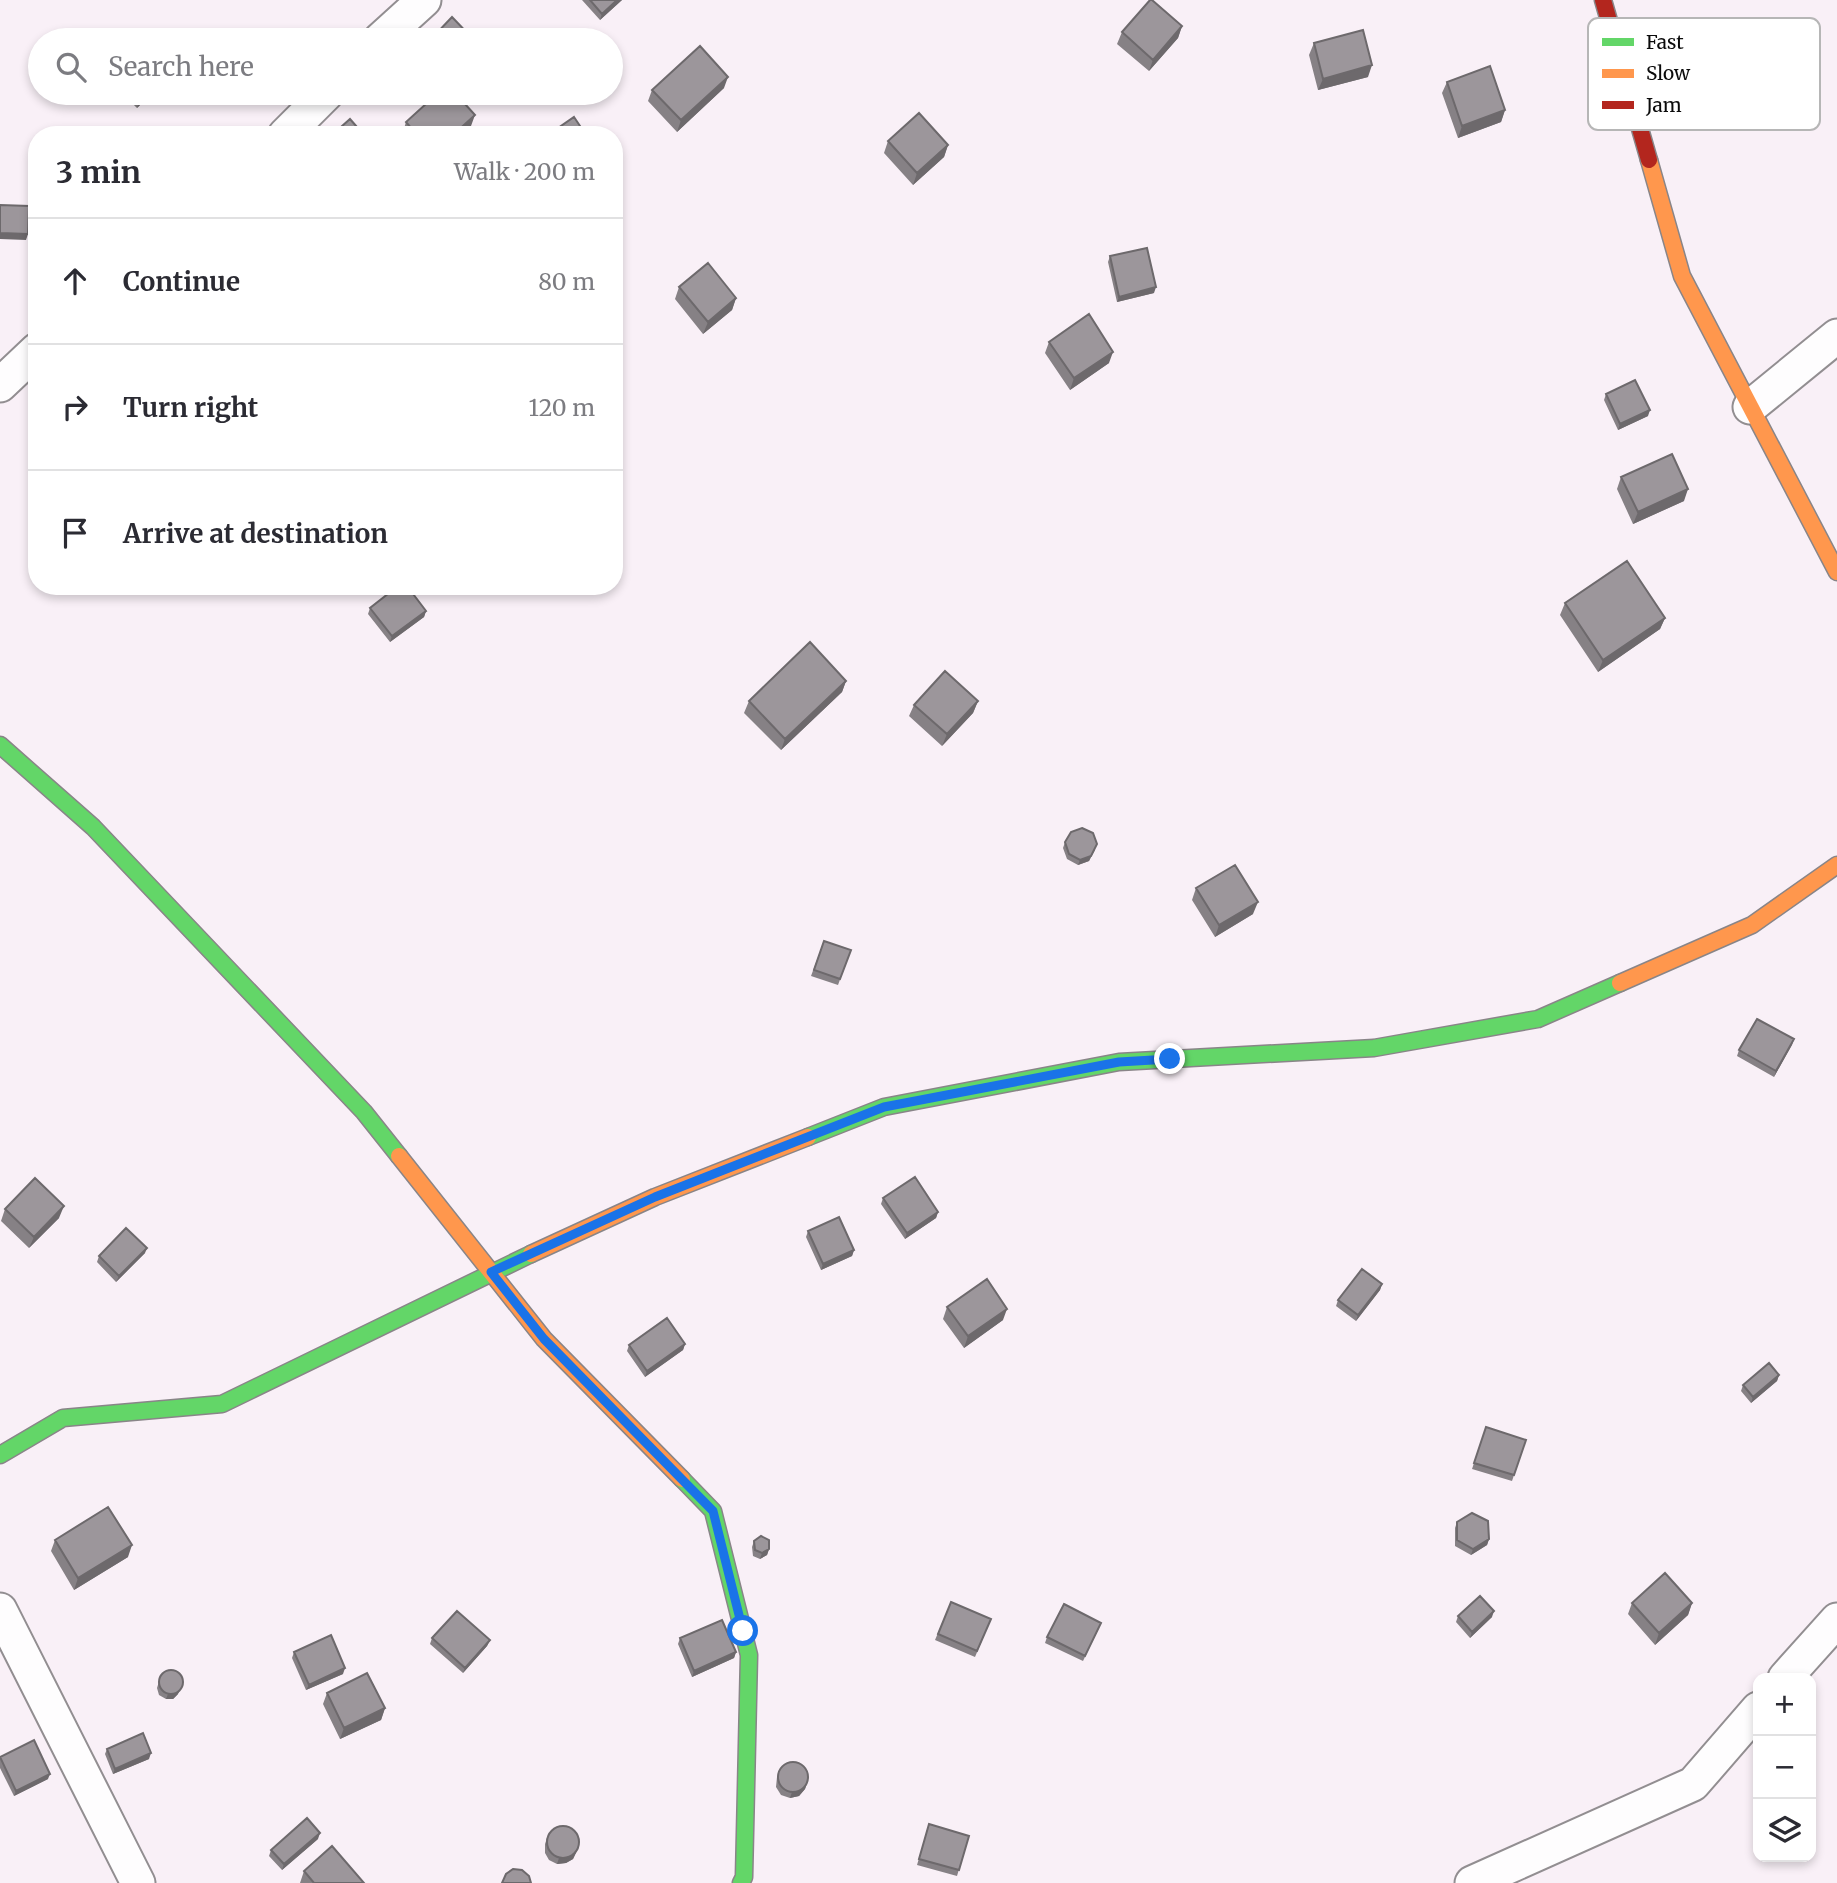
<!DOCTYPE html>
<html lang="en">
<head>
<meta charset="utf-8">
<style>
  body { margin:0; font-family:Merriweather,serif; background:#f2f2f3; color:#2b2b33 }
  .controls { position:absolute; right:21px; bottom:21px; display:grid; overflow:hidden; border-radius:14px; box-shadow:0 4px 10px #0003 }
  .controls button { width:63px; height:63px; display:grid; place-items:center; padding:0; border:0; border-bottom:2px solid #e1e1e2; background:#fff; color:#2b2b33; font:35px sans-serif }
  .stop { position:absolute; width:21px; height:21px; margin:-16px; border:5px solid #1a73e8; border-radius:50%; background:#fff }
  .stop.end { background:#1a73e8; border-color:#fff; box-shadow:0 2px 7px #0008 }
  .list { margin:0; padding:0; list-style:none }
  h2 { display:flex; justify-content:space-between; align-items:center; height:91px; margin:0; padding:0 28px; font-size:30px }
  h2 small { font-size:23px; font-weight:400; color:#7c7c81 }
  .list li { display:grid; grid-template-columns:46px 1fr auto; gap:21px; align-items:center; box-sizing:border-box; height:126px; padding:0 28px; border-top:2px solid #e1e1e2 }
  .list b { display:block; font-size:26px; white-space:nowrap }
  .list em { font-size:23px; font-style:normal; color:#7c7c81 }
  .icon { flex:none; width:38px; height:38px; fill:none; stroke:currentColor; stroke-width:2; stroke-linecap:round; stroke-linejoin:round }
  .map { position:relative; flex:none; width:1837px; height:1883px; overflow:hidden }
  .search { position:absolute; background:#fff; box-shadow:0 4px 10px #0003; left:28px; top:28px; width:595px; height:77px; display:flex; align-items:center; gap:18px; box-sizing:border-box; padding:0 24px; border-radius:38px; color:#7c7c81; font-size:26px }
  .panel { position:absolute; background:#fff; box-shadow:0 4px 10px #0003; left:28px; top:126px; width:595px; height:469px; border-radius:28px }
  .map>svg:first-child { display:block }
</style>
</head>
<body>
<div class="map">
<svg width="1837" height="1883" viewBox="0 0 1837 1883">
  <rect width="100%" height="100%" fill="#f9f0f7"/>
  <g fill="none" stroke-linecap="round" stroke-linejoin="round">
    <defs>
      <path id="street" d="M380,40L424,0
        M285,135L327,93
        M0,385L37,350
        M1750,407L1837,336
        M0,1610L138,1883
        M1785,1678L1837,1620
        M1472,1883L1693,1784L1758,1709"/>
      <path id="fast" d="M0,745L93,827L364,1112L399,1156
        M808,1137L884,1107L1119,1062L1374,1048L1538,1019L1620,983
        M0,1455L63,1418L222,1404L531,1254
        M682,1479L713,1511L749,1655L744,1877L741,1883"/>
      <path id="slow" d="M1649,160L1682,276L1837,572
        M1620,983L1752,925L1837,865
        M399,1156L544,1339L682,1479
        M531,1254L655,1197L808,1137"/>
      <path id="jam" d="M1603,0L1649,160"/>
    </defs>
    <use href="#street" stroke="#928e91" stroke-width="37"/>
    <use href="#fast" stroke="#898588" stroke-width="19"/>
    <use href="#slow" stroke="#898588" stroke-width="19"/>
    <use href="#jam" stroke="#898588" stroke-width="19"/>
    <use href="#street" stroke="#fefdfe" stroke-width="33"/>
    <use href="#fast" stroke="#63d668" stroke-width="16"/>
    <use href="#slow" stroke="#ff974d" stroke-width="16"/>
    <use href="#jam" stroke="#b3261e" stroke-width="16"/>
  </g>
  <path fill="#868185" d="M582,0H622L600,20Z
    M1182,26L1178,38L1149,71L1117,44L1122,32Z
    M1314,43L1368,77L1318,90L1309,55Z
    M1691,48L1760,72L1756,83L1713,107L1687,60Z
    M1447,82L1505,110L1501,122L1458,138L1442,93Z
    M724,88L677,132L648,101L652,90Z
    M122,93H152L137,108Z
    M406,122L471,126L461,135H402Z
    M888,141L948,145L944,157L913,185L884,153Z
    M1110,256L1154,293L1117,302L1108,262Z
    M679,287L736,298L732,310L703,334L675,299Z
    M1049,342L1109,363L1070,390L1045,353Z
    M1606,394L1648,416L1618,430L1604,400Z
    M1621,477L1684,501L1633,524L1617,489Z
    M1565,603L1665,618L1660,629L1598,672L1560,615Z
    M370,608L426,611L424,617L390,642L368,614Z
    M846,681L842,692L781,750L744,713L749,701Z
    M978,701L973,713L942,746L909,716L914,705Z
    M1065,842L1095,850L1089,861L1078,865L1067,859L1063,848Z
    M1196,888L1253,914L1215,937L1192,900Z
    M824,941L851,950L838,985L811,976Z
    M1794,1039L1774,1077L1737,1056L1739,1050Z
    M883,1198L938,1212L936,1218L905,1239L881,1204Z
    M5,1209L59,1218L29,1248L1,1221Z
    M808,1231L854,1250L852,1256L821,1270L806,1237Z
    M145,1253L116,1282L97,1262L99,1256Z
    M1382,1284L1380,1290L1356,1321L1336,1306L1338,1300Z
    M947,1307L1003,1320L964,1348L943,1319Z
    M685,1344L683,1350L645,1377L627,1351L629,1345Z
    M1779,1375L1777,1381L1751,1403L1741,1391L1743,1385Z
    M1486,1427L1526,1440L1512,1481L1472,1469Z
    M1457,1522L1489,1539L1487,1545L1471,1555L1455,1546V1528Z
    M55,1540L128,1557L74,1590L51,1551Z
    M754,1541L769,1549L767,1555L760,1559L753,1556L752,1547Z
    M951,1602L991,1619L975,1657L935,1640Z
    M1632,1603H1692L1688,1615L1655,1645L1628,1614Z
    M1458,1616L1492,1617L1470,1638L1456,1622Z
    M1099,1628L1083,1661L1045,1643L1047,1637Z
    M432,1638L490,1640L487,1646L463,1673L430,1644Z
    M680,1638L736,1652L734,1658L692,1677L678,1644Z
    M294,1652L343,1674L306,1690L292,1658Z
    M161,1675L178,1694L173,1699H166L159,1695L157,1688Z
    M327,1693L385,1708L381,1720L340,1739L323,1704Z
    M107,1749L149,1759L113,1774L105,1754Z
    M0,1757L48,1779L14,1796L0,1768Z
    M779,1772L807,1783L805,1789L799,1796L790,1798L781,1795L776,1787L777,1777Z
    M929,1824L969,1836L957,1876L917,1865Z
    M547,1838L577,1851L573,1859L566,1863L557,1864L549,1860L545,1853V1844Z
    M318,1839L282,1870L269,1856L271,1850Z
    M304,1871L364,1883H300Z"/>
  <path fill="#6d696c" d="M617,0H622L600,20L602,14Z
    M1182,26L1178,38L1149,71L1153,60Z
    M1372,65L1368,77L1318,90L1323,79Z
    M1760,72L1756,83L1713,107L1717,96Z
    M728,77L724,88L677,132L681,120Z
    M149,93H152L137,108L139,102Z
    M1505,110L1501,122L1458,138L1462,126Z
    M475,115L471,126L461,135H453Z
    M948,145L944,157L913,185L917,173Z
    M0,233L28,234L26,240L0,239Z
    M1156,287L1154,293L1117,302L1119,297Z
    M736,298L732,310L703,334L708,322Z
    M1113,352L1109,363L1070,390L1074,378Z
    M1650,410L1648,416L1618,430L1620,424Z
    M1688,489L1684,501L1633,524L1638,512Z
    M426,611L424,617L390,642L392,636Z
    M1665,618L1660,629L1598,672L1603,660Z
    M846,681L842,692L781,750L785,739Z
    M978,701L973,713L942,746L947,734Z
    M1097,844L1089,861L1078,865L1080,860Z
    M1258,902L1253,914L1215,937L1219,925Z
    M1794,1039L1792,1045L1774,1077L1776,1071Z
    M64,1206L59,1218L29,1248L34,1237Z
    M938,1212L936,1218L905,1239L907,1233Z
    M147,1248L145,1253L116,1282L119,1276Z
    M854,1250L852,1256L821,1270L823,1264Z
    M1382,1284L1380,1290L1356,1321L1358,1315Z
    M1007,1309L1003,1320L964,1348L968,1336Z
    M685,1344L683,1350L645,1377L647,1371Z
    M1779,1375L1777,1381L1751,1403L1753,1397Z
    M1489,1539L1487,1545L1471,1555L1473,1549Z
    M132,1545L128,1557L74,1590L78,1578Z
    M769,1549L767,1555L760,1559L762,1553Z
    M1692,1603L1688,1615L1655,1645L1659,1633Z
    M1494,1611L1492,1617L1470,1638L1472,1632Z
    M490,1640L487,1646L463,1673L465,1668Z
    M736,1652L734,1658L692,1677L694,1671Z
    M345,1668L343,1674L306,1690L309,1685Z
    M181,1688L178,1694L173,1699H166L168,1694Z
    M385,1708L381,1720L340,1739L344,1728Z
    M151,1753L149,1759L113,1774L115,1769Z
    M50,1774L48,1779L14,1796L16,1791Z
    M807,1783L805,1789L799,1796L790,1798L792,1792Z
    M320,1833L318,1839L282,1870L284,1864Z
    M579,1846L573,1859L566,1863L557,1864L559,1858Z"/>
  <path fill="#9c969b" stroke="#6d696c" stroke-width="2" d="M590,0H617L602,14Z
    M1150,0H1152L1182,26L1153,60L1122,32Z
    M452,17L474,40H436L433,37Z
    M1363,30L1372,65L1323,79L1314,43Z
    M700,46L728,77L681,120L652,90Z
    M1490,66L1505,110L1462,126L1447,82Z
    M130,93H149L139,102Z
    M438,93H455L475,115L453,135H417L406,122Z
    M919,113L948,145L917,173L888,141Z
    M574,117L586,135H548Z
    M350,119L364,135H332Z
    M0,205L29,206L28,234L0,233Z
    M1147,248L1156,287L1119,297L1110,256Z
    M708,263L736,298L708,322L679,287Z
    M1089,314L1113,352L1074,378L1049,342Z
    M1635,380L1650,410L1620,424L1606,394Z
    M1672,454L1688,489L1638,512L1621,477Z
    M1627,561L1665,618L1603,660L1565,603Z
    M398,586H407L426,611L392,636L370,608Z
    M810,642L846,681L785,739L749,701Z
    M945,671L978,701L947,734L914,705Z
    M1082,828L1093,833L1097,844L1091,856L1080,860L1069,854L1065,842L1071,832Z
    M1235,865L1258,902L1219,925L1196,888Z
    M824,941L851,950L840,979L814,970Z
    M1757,1019L1794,1039L1776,1071L1739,1050Z
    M915,1177L938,1212L907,1233L883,1198Z
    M35,1178L64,1206L34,1237L5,1209Z
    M839,1217L854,1250L823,1264L808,1231Z
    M126,1228L147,1248L119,1276L99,1256Z
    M1362,1269L1382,1284L1358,1315L1338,1300Z
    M987,1279L1007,1309L968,1336L947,1307Z
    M667,1318L685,1344L647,1371L629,1345Z
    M1769,1363L1779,1375L1753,1397L1743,1385Z
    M1486,1427L1526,1440L1514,1475L1474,1463Z
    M108,1507L132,1545L78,1578L55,1540Z
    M1472,1513L1488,1521L1489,1539L1473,1549L1457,1540V1522Z
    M761,1536L769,1540V1549L762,1553L755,1550L754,1541Z
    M1665,1573L1692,1603L1659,1633L1632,1603Z
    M1480,1596L1494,1611L1472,1632L1458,1616Z
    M951,1602L991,1619L977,1651L938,1634Z
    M1064,1604L1101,1623L1085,1656L1047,1637Z
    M457,1611L490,1640L465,1668L432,1638Z
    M722,1620L736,1652L694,1671L680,1638Z
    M331,1635L345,1668L309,1685L294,1652Z
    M159 1682a12 12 0 1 1 24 0a12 12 0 1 1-24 0Z
    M367,1673L385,1708L344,1728L327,1693Z
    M143,1733L151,1753L115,1769L107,1749Z
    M34,1740L50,1774L16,1791L0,1757Z
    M778 1777a15 15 0 1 1 30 0a15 15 0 1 1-30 0Z
    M307,1818L320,1833L284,1864L271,1850Z
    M929,1824L969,1836L959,1870L919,1859Z
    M547 1842a16 16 0 1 1 32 0a16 16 0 1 1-32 0Z
    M332,1846L364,1883H314L304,1871Z
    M513,1869L522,1870L529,1876L531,1883H502L506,1874Z"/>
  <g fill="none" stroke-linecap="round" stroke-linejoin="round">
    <path stroke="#1a73e8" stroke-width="9" d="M743,1631L713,1511L544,1339L491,1272L655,1197L884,1107L1119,1062L1170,1059"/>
  </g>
  <rect x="1588" y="18" width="232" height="112" rx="10" fill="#fff" stroke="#b6b6b6" stroke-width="2"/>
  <rect x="1602" y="38" width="32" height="8" fill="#63d668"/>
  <rect x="1602" y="69" width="32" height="9" fill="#ff974d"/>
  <rect x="1602" y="101" width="32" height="8" fill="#b3261e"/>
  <g font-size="19" fill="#0b0b0b">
    <text x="1646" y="49">Fast</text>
    <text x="1646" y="80">Slow</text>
    <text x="1646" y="112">Jam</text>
  </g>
</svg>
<div class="controls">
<button>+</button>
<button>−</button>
<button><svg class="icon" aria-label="layers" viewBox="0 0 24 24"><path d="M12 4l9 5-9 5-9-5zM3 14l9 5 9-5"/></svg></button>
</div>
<div class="stop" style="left:743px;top:1631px"></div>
<div class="stop end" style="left:1170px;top:1059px"></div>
<div class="search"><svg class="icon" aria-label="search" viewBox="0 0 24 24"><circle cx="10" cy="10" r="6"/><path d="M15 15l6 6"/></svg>Search here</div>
<section class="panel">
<h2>3 min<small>Walk · 200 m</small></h2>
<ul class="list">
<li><svg class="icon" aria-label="ahead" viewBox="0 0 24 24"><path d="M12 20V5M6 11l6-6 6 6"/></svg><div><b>Continue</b></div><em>80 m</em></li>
<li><svg class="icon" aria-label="right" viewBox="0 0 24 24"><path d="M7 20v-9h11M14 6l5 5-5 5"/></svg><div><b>Turn right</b></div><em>120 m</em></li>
<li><svg class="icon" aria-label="arrive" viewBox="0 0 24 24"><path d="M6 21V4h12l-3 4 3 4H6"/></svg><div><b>Arrive at destination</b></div></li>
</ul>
</section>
</div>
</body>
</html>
